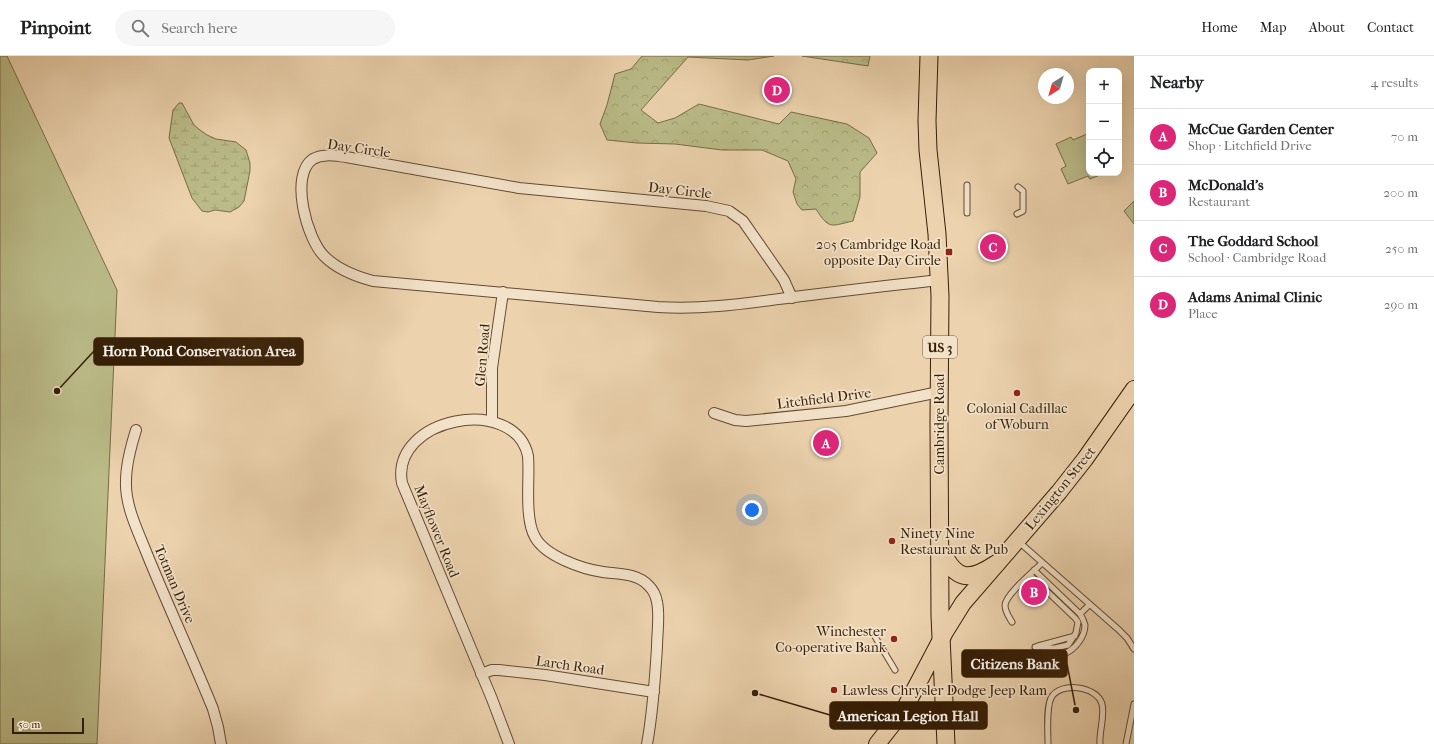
<!DOCTYPE html>
<html lang="en">
<head>
<meta charset="utf-8">
<style>
  body { margin:0; font-family:"IM FELL French Canon",serif; background:#f6f6f6; color:#202124 }
  .controls { position:absolute; right:12px; top:12px; display:grid; overflow:hidden; border-radius:8px; box-shadow:0 4px 16px #0002 }
  .controls button { width:36px; height:36px; display:grid; place-items:center; padding:0; border:0; border-bottom:1px solid #e0e0e0; background:#fff; color:#202124; font:20px sans-serif }
  .compass { position:absolute; left:1038px; top:12px; width:36px; height:36px; border-radius:50%; background:#fff; box-shadow:0 4px 16px #0002; rotate:217deg }
  .scale { position:absolute; left:12px; bottom:10px; width:72px; box-sizing:border-box; padding-left:4px; border:2px solid #351e06; border-top:0; font-size:11px; line-height:14px; white-space:nowrap; color:#351e06; -webkit-text-stroke:3px #f3e2ca; paint-order:stroke }
  .you { position:absolute; left:752px; top:454px; width:14px; height:14px; margin:-10px; border:3px solid #fff; border-radius:50%; background:#1a73e8; box-shadow:0 0 0 6px #1a73e833 }
  .badge { display:grid; place-items:center; width:26px; height:26px; border-radius:50%; background:#db2777; color:#fff; font-size:13px; font-weight:700 }
  .pin { position:absolute; translate:-50% -50%; border:2px solid #fff; box-shadow:0 1px 4px #0006 }
  .list { margin:0; padding:0; list-style:none }
  h2 { display:flex; justify-content:space-between; align-items:center; height:52px; margin:0; padding:0 16px; font-size:17px }
  h2 small { font-size:13px; font-weight:400; color:#757577 }
  .list li { display:grid; grid-template-columns:26px 1fr auto; gap:12px; align-items:center; box-sizing:border-box; height:56px; padding:0 16px; border-top:1px solid #e0e0e0 }
  .list b { display:block; font-size:15px; white-space:nowrap }
  .list p { margin:0; font-size:13px; white-space:nowrap; color:#757577 }
  .list em { font-size:13px; font-style:normal; color:#757577 }
  .icon { flex:none; width:22px; height:22px; fill:none; stroke:currentColor; stroke-width:2; stroke-linecap:round; stroke-linejoin:round }
  .map { position:relative; flex:none; width:1134px; height:688px; overflow:hidden }
  header { display:flex; align-items:center; gap:24px; box-sizing:border-box; height:56px; padding:0 20px; background:#fff; border-bottom:1px solid #e0e0e0 }
  header strong { font-size:19px }
  nav { display:flex; gap:22px; margin-inline-start:auto; font-size:14px }
  .search { width:280px; height:36px; background:#f6f6f6; display:flex; align-items:center; gap:10px; box-sizing:border-box; padding:0 14px; border-radius:22px; color:#757577; font-size:15px }
  main { display:flex }
  aside { flex:1; background:#fff }
  .map>svg:first-child { display:block }
</style>
</head>
<body>
<header>
<strong>Pinpoint</strong>
<div class="search"><svg class="icon" aria-label="search" viewBox="0 0 24 24"><circle cx="10" cy="10" r="6"/><path d="M15 15l6 6"/></svg>Search here</div>
<nav><a>Home</a><a>Map</a><a>About</a><a>Contact</a></nav>
</header>
<main>
<div class="map">
<svg width="1134" height="688" viewBox="0 0 1134 688">
  <defs>
    <pattern id="forest-crowns" width="20" height="18" patternUnits="userSpaceOnUse"><rect width="20" height="18" fill="#babb88"/><path d="M2 6a3 3 0 1 1 6 0M12 15a3 3 0 1 1 6 0" fill="none" stroke="#a0a074"/></pattern>
    <pattern id="wetland-marsh" width="20" height="14" patternUnits="userSpaceOnUse"><rect width="20" height="14" fill="#babb88"/><path d="M1 5h8M5 5V1M11 12h8M15 12V8" fill="none" stroke="#a0a074"/></pattern>
  </defs>
  <rect width="100%" height="100%" fill="#ecd3ae"/>
  <filter id="stains"><feTurbulence type="fractalNoise" baseFrequency=".005" numOctaves="4"/><feColorMatrix values="0 0 0 0 .2 0 0 0 0 .09 0 0 0 0 .02 0 0 0 .5 -.17"/></filter>
  <radialGradient id="worn" r=".72"><stop offset=".6" stop-color="#630" stop-opacity="0"/><stop offset="1" stop-color="#630" stop-opacity=".3"/></radialGradient>
  <path fill="url(#forest-crowns)" stroke="#786c47" d="M642,0H774L748,4L688,1L641,54L658,67L675,62L699,48L779,68L791,56L847,68L869,82L877,97L860,116V141L853,165C831,170 829,174 816,153L802,154L797,148L793,136L796,123L788,105L762,94H722L675,88L637,87L607,84L600,68L607,49L615,18L631,13Z
    M802,0H870L868,10Z"/>
  <path fill="url(#wetland-marsh)" stroke="#786c47" d="M179,47H182L194,69L200,74L207,79L216,83L236,86L246,94L250,107V115L244,145L239,151L230,156L215,154L208,156L202,155L192,142L169,82L173,54Z"/>
  <path fill="#babb88" stroke="#786c47" d="M0,0H7L117,234L97,688H0Z
    M1087,78L1089,82V117H1105L1090,123L1088,120L1068,128L1061,113L1066,110L1056,88L1071,81L1073,84Z
    M1134,145V168L1124,155Z"/>
  <g fill="none" stroke-linecap="round" stroke-linejoin="round">
    <defs>
      <path id="service" d="M967,129V157
        M1017,158L1023,155V135L1018,131
        M1019,486L1119,574L1127,582L1134,593
        M1034,514L1080,558C1082,561 1084,565 1085,569C1085,581 1074,595 1063,598C1054,601 1044,598 1035,596
        M1030,519L1075,562L1078,566L1076,577L1068,589L1055,592L1035,591
        M1080,558L1089,549
        M1012,566C1009,561 1005,556 1005,549C1006,538 1034,515 1042,507
        M874,579L895,614
        M1038,590L1075,580
        M1048,688C1048,675 1046,653 1051,642C1060,625 1097,630 1102,648C1105,661 1099,675 1100,688
        M1126,688L1134,648"/>
      <path id="minor" d="M792,242L784,224L743,165L729,155L706,150L519,132L346,101C336,100 323,97 313,103C289,119 307,183 324,200C337,213 354,220 373,225L658,251C705,254 748,247 794,241C843,235 891,229 940,224
        M714,357L735,364L746,365L846,355L939,336
        M492,365V312L503,236
        M136,374C131,390 126,408 126,425C125,450 138,475 147,498C168,550 192,601 213,653L218,671L221,688
        M481,618L492,614H499L545,619L654,636
        M509,688L492,643L402,427C390,361 515,338 528,400C530,422 524,462 535,481C545,500 582,513 603,516C618,518 638,517 649,530C653,534 656,540 657,546C660,560 657,577 657,591C655,624 653,656 647,688"/>
      <path id="primary" d="M877,688L892,669L906,650L945,576L963,547L1059,436L1085,403L1134,333"/>
      <path id="trunk" d="M929,0L927,65L928,94L937,178L940,240L939,365L940,560L946,688
        M941,493C955,525 969,526 996,508"/>
    </defs>
    <use href="#service" stroke="#634b30" stroke-width="7"/>
    <use href="#minor" stroke="#634b30" stroke-width="12"/>
    <use href="#primary" stroke="#351e06" stroke-width="18"/>
    <use href="#trunk" stroke="#351e06" stroke-width="19"/>
    <use href="#service" stroke="#f3e2ca" stroke-width="5"/>
    <use href="#minor" stroke="#f3e2ca" stroke-width="10"/>
    <use href="#primary" stroke="#ecd3ae" stroke-width="16"/>
    <use href="#trunk" stroke="#ecd3ae" stroke-width="17"/>
  </g>
  <g fill="#8f2418" stroke="#f3e2ca" stroke-width="1.5">
    <rect x="945" y="192" width="8" height="8" rx="2"/>
    <circle cx="1017" cy="337" r="4"/>
    <circle cx="892" cy="485" r="4"/>
    <circle cx="894" cy="583" r="4"/>
    <circle cx="834" cy="634" r="4"/>
  </g>
  <g text-anchor="middle" stroke-width="3.5" stroke-linejoin="round" paint-order="stroke">
    <rect fill="#f3e2ca" stroke="#6e5941" stroke-width="1" x="923" y="280" width="34" height="22" rx="3"/>
    <g font-size="13" font-weight="bold" fill="#351e06">
      <text x="940" y="296">US 3</text>
    </g>
    <g font-size="14" fill="#351e06" stroke="#f3e2ca">
      <text transform="translate(359 92) rotate(8)" y="5">Day Circle</text>
      <text transform="translate(680 134) rotate(6)" y="5">Day Circle</text>
      <text transform="translate(482 299) rotate(-85)" y="5">Glen Road</text>
      <text transform="translate(824 342) rotate(-7)" y="5">Litchfield Drive</text>
      <text transform="translate(939 368) rotate(-90)" y="5">Cambridge Road</text>
      <text transform="translate(1060 432) rotate(-51)" y="5">Lexington Street</text>
      <text transform="translate(437 475) rotate(68)" y="5">Mayflower Road</text>
      <text transform="translate(175 528) rotate(67)" y="5">Totman Drive</text>
      <text transform="translate(570 609) rotate(8)" y="5">Larch Road</text>
    </g>
    <g font-size="14" fill="#351e06" stroke="#f3e2ca" text-anchor="end">
      <text x="941" y="193">205 Cambridge Road<tspan x="941" dy="16">opposite Day Circle</tspan></text>
      <text x="1017" y="357" text-anchor="middle">Colonial Cadillac<tspan x="1017" dy="16">of Woburn</tspan></text>
      <text x="900" y="482" text-anchor="start">Ninety Nine<tspan x="900" dy="16">Restaurant &amp; Pub</tspan></text>
      <text x="886" y="580">Winchester<tspan x="886" dy="16">Co-operative Bank</tspan></text>
      <text x="842" y="639" text-anchor="start">Lawless Chrysler Dodge Jeep Ram</text>
    </g>
  </g>
  <path fill="none" stroke="#351e06" stroke-width="1.5" d="M57 335L94 295M1076 654L1067 608M755 637L830 659"/>
  <g fill="#351e06" stroke="#f3e2ca" stroke-width="1.5">
    <circle cx="57" cy="335" r="4"/>
    <circle cx="1076" cy="654" r="4"/>
    <circle cx="755" cy="637" r="4"/>
  </g>
  <g fill="#351e06" stroke="#351e06" stroke-width="1.5">
    <rect x="94" y="282" width="209" height="27" rx="4"/>
    <rect x="962" y="594" width="105" height="27" rx="4"/>
    <rect x="830" y="646" width="157" height="27" rx="4"/>
  </g>
  <g font-size="15" text-anchor="middle" font-weight="bold" fill="#fff">
    <text x="199" y="300">Horn Pond Conservation Area</text>
    <text x="1015" y="613">Citizens Bank</text>
    <text x="908" y="665">American Legion Hall</text>
  </g>
  <rect width="100%" height="100%" filter="url(#stains)"/>
  <rect width="100%" height="100%" fill="url(#worn)"/>
</svg>
<div class="controls">
<button>+</button>
<button>−</button>
<button><svg class="icon" aria-label="locate" viewBox="0 0 24 24"><circle cx="12" cy="12" r="6"/><path d="M12 2v4M12 18v4M2 12h4M18 12h4"/></svg></button>
</div>
<svg class="compass" viewBox="-18 -18 36 36"><path d="M0-13l5 13h-10z" fill="#e53935"/><path d="M0 13l5-13h-10z" fill="#757577"/></svg>
<div class="scale">50 m</div>
<div class="you"></div>
<div class="pin badge" style="left:826px;top:387px">A</div>
<div class="pin badge" style="left:1034px;top:536px">B</div>
<div class="pin badge" style="left:993px;top:191px">C</div>
<div class="pin badge" style="left:777px;top:34px">D</div>
</div>
<aside>
<h2>Nearby<small>4 results</small></h2>
<ul class="list">
<li><span class="badge">A</span><div><b>McCue Garden Center</b><p>Shop · Litchfield Drive</p></div><em>70 m</em></li>
<li><span class="badge">B</span><div><b>McDonald's</b><p>Restaurant</p></div><em>200 m</em></li>
<li><span class="badge">C</span><div><b>The Goddard School</b><p>School · Cambridge Road</p></div><em>250 m</em></li>
<li><span class="badge">D</span><div><b>Adams Animal Clinic</b><p>Place</p></div><em>290 m</em></li>
</ul>
</aside>
</main>
</body>
</html>
